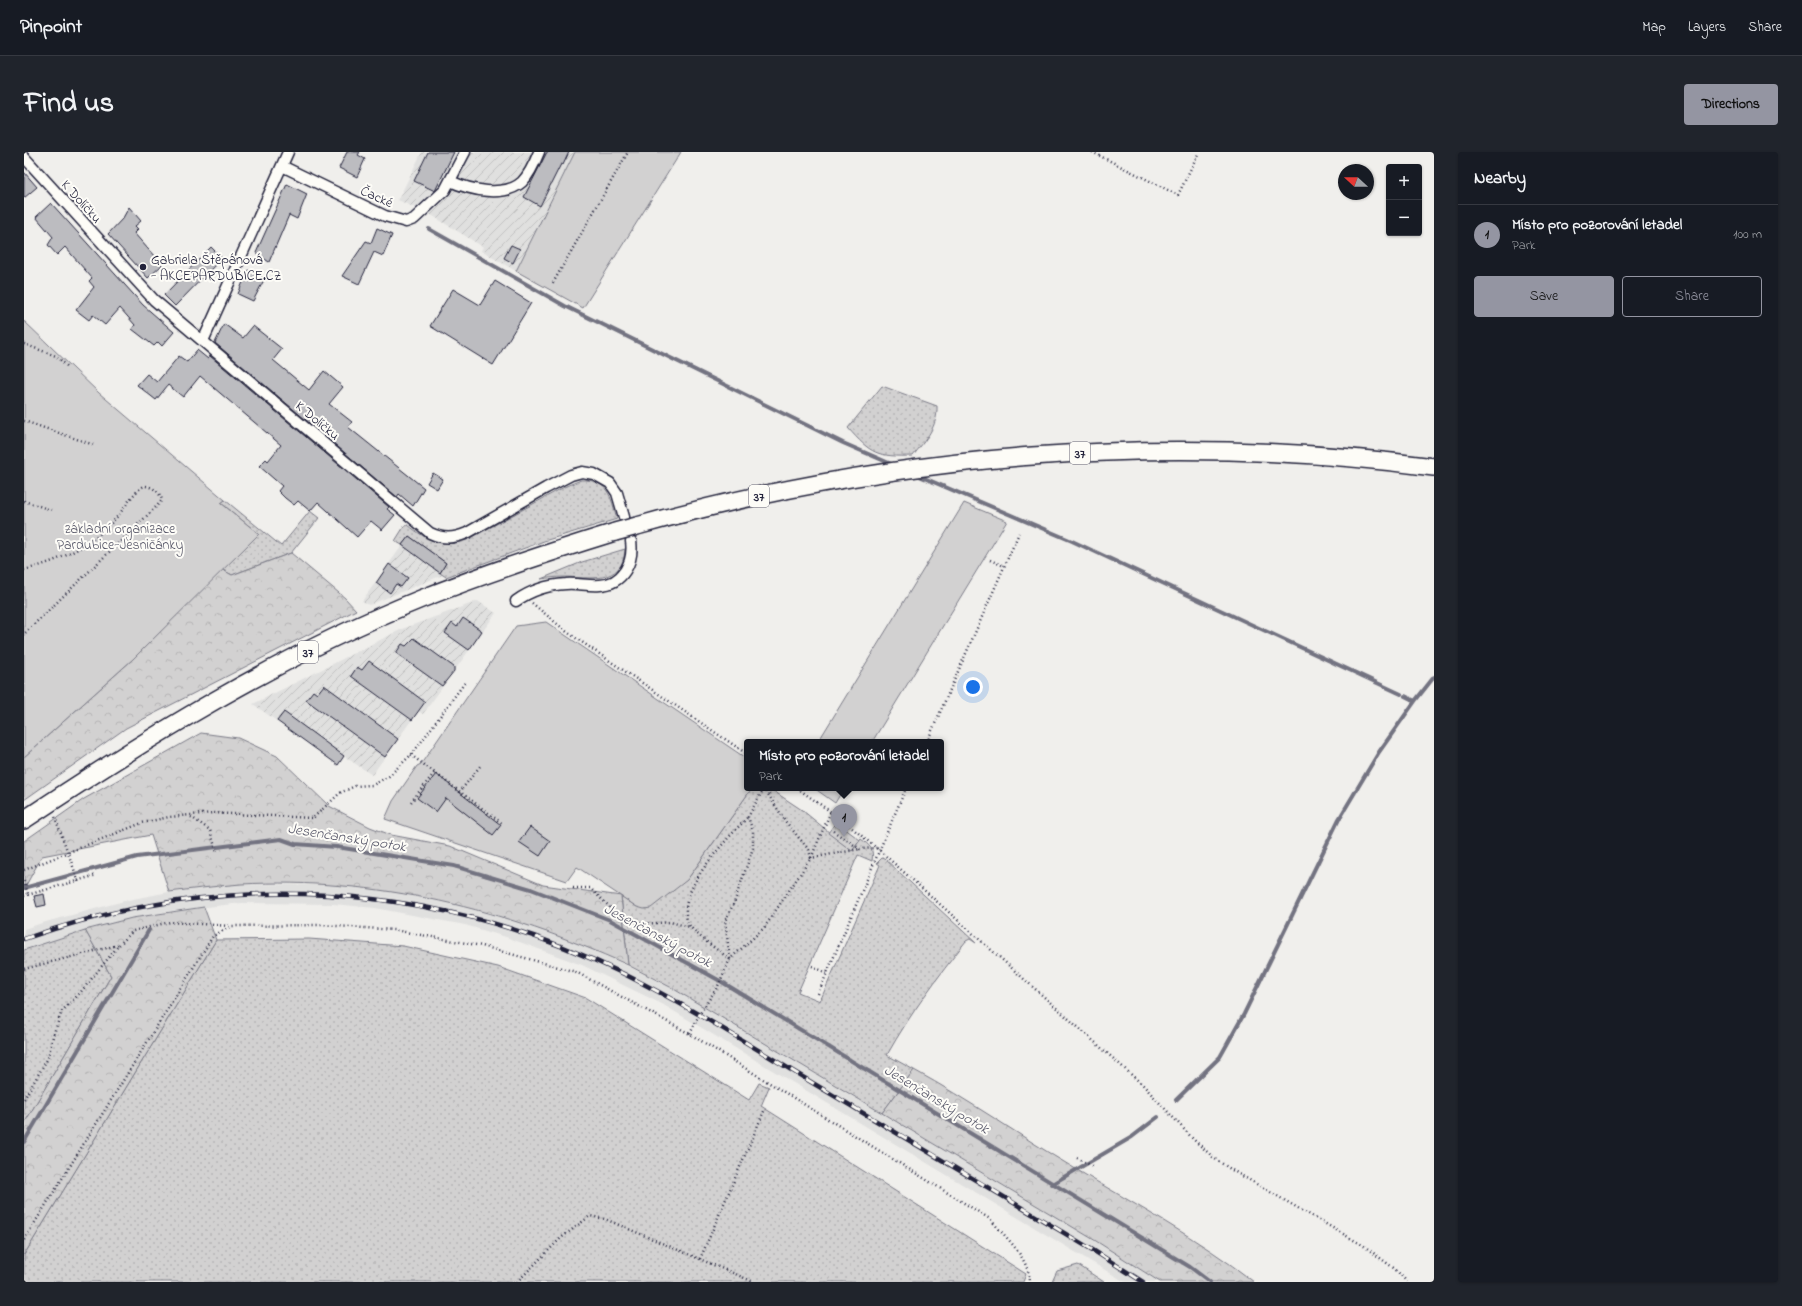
<!DOCTYPE html>
<html lang="en">
<head>
<meta charset="utf-8">
<style>
  body { margin:0; font-family:"Indie Flower",sans-serif; background:#20242c; color:#f1f3f6 }
  .controls { position:absolute; right:12px; top:12px; display:grid; overflow:hidden; border-radius:4px; box-shadow:0 1px 3px #0004 }
  .controls button { width:36px; height:36px; display:grid; place-items:center; padding:0; border:0; border-bottom:1px solid #363941; background:#171b24; color:#f1f3f6; font:20px sans-serif }
  .compass { position:absolute; left:1314px; top:12px; width:36px; height:36px; border-radius:50%; background:#171b24; box-shadow:0 1px 3px #0004; rotate:291deg }
  .you { position:absolute; left:949px; top:535px; width:14px; height:14px; margin:-10px; border:3px solid #fff; border-radius:50%; background:#1a73e8; box-shadow:0 0 0 6px #1a73e833 }
  .badge { display:grid; place-items:center; width:26px; height:26px; border-radius:50%; background:#9495a2; color:#111; font-size:13px; font-weight:700 }
  .pin { position:absolute; translate:-50% -33px; filter:drop-shadow(0 1px 2px #0008) }
  .pin::after { content:''; position:absolute; top:21px; width:14px; height:12px; background:inherit; clip-path:polygon(0 0,100% 0,50% 100%) }
  .popup { position:absolute; left:720px; top:587px; width:200px; height:52px; box-sizing:border-box; display:grid; place-content:center; border-radius:4px; background:#171b24; filter:drop-shadow(0 1px 3px #0005); font-size:13px; white-space:nowrap; color:#9ea1a6 }
  .popup b { font-size:15px; color:#f1f3f6 }
  .popup::after { content:''; position:absolute; left:50%; top:100%; margin-left:-8px; border:8px solid transparent; border-top-color:#171b24 }
  .list { margin:0; padding:0; list-style:none }
  h2 { display:flex; justify-content:space-between; align-items:center; height:52px; margin:0; padding:0 16px; font-size:17px }
  h2 small { font-size:13px; font-weight:400; color:#9ea1a6 }
  .list li { display:grid; grid-template-columns:26px 1fr auto; gap:12px; align-items:center; box-sizing:border-box; height:60px; padding:0 16px; border-top:1px solid #363941 }
  .list b { display:block; font-size:15px; white-space:nowrap }
  .list p { margin:0; font-size:13px; white-space:nowrap; color:#9ea1a6 }
  .list em { font-size:13px; font-style:normal; color:#9ea1a6 }
  .actions { display:flex; gap:8px; padding:12px 16px }
  .actions a { flex:1; padding:9px 0; border:1px solid #9495a2; border-radius:4px; text-align:center; font-size:14px; color:#9495a2 }
  .actions .main { background:#9495a2; color:#111 }
  .map { position:relative; flex:none; width:1410px; height:1130px; overflow:hidden; border-radius:4px }
  header { display:flex; align-items:center; gap:24px; box-sizing:border-box; height:56px; padding:0 20px; background:#171b24; border-bottom:1px solid #363941 }
  header strong { font-size:19px }
  nav { display:flex; gap:22px; margin-inline-start:auto; font-size:14px }
  .intro { display:flex; align-items:center; justify-content:space-between; box-sizing:border-box; height:96px; padding:0 24px }
  h1 { margin:0; font-size:28px }
  .button { padding:10px 18px; border-radius:4px; background:#9495a2; color:#111; font-size:14px; font-weight:700 }
  main { display:flex; gap:24px; padding:0 24px }
  aside { flex:1; background:#171b24; border-radius:4px; box-shadow:0 1px 3px #0004 }
  .map>svg:first-child { display:block }
</style>
</head>
<body>
<header>
<strong>Pinpoint</strong>
<nav><a>Map</a><a>Layers</a><a>Share</a></nav>
</header>
<div class="intro"><h1>Find us</h1><a class="button">Directions</a></div>
<main>
<div class="map">
<svg width="1410" height="1130" viewBox="0 0 1410 1130">
  <defs>
    <pattern id="industrial-furrows" width="10" height="10" patternUnits="userSpaceOnUse"><rect width="10" height="10" fill="#e0e0df"/><path d="M-1 1l2-2M0 10L10 0M9 11l2-2" fill="none" stroke="#c0c0c0"/></pattern>
    <pattern id="grass-dots" width="8" height="8" patternUnits="userSpaceOnUse"><rect width="8" height="8" fill="#d2d1d1"/><path d="M2 2h.1M6 6h.1" fill="none" stroke="#b4b3b4" stroke-width="1.8" stroke-linecap="round"/></pattern>
    <pattern id="forest-crowns" width="20" height="18" patternUnits="userSpaceOnUse"><rect width="20" height="18" fill="#d2d1d1"/><path d="M2 6a3 3 0 1 1 6 0M12 15a3 3 0 1 1 6 0" fill="none" stroke="#b4b3b4"/></pattern>
    <pattern id="park-tufts" width="24" height="20" patternUnits="userSpaceOnUse"><rect width="24" height="20" fill="#d2d1d1"/><path d="M3 7l-1-3M5 7V3M7 7l1-3M15 17l-1-3M17 17v-4M19 17l1-3" fill="none" stroke="#b4b3b4"/></pattern>
  </defs>
  <rect width="100%" height="100%" fill="#f0efec"/>
  <filter id="ink" filterUnits="userSpaceOnUse"><feTurbulence type="fractalNoise" baseFrequency=".025" numOctaves="2"/><feDisplacementMap in="SourceGraphic" scale="8" xChannelSelector="R" yChannelSelector="G"/><feConvolveMatrix kernelMatrix="1 2 1 2 8 2 1 2 1" color-interpolation-filters="sRGB"/></filter>
  <g filter="url(#ink)">
    <path fill="#e0e0df" d="M217,732L311,733L353,737L405,746L487,767L565,795L648,836L1072,1089L1136,1130H1101L638,852L558,813L482,785L441,773L351,756L309,752L218,751L148,759L108,766L61,778L0,798V777L18,771L104,748L145,740Z"/>
    <path fill="url(#industrial-furrows)" d="M398,0H551L492,119L457,99L459,95L409,64L374,48Z
      M385,384L431,418L345,453L338,449Z
      M454,449L472,461L399,562L394,559L348,623L320,604L314,613L229,552L378,477Z"/>
    <path fill="url(#grass-dots)" stroke="#7a7a86" d="M858,234L913,254C914,275 901,288 889,304C853,305 847,302 824,276Z
      M557,328C584,327 587,345 593,367L520,389L422,425L416,421L422,411L385,384L378,393L371,389L381,373H384C404,389 418,396 443,388L542,334Z
      M201,348L257,394L286,359L295,366L267,401L208,423L197,417L235,382L197,351Z
      M601,397C599,434 564,425 539,425C532,425 524,426 517,427L558,410Z
      M728,636H745L778,658L828,699L837,687C846,694 850,696 848,709L834,703L774,840L796,849L856,713L853,711L858,706L861,707L952,791L946,787L942,789C913,826 886,862 863,903L890,918L858,961L648,836L604,813L597,744L613,755L663,728Z
      M61,778L87,824L0,972V798Z
      M285,787L379,794L474,815L562,846L725,948L735,931L745,935L737,954L1002,1122L999,1130H0V1103L192,788Z
      M1054,1113L1080,1130H1028L1033,1119Z"/>
    <path fill="url(#forest-crowns)" stroke="#7a7a86" d="M267,401L321,446L332,458L102,576L0,648V605L109,507L197,417L208,423Z
      M177,581L214,586L253,604L305,654L346,675L367,683L426,694L519,733L597,744L604,813C480,757 354,725 217,732C193,734 169,737 145,740L127,683L18,704L0,737V689L60,647Z
      M180,755L192,788L0,1103V972L87,824L61,778L108,766Z
      M890,918C945,948 996,984 1050,1016C1111,1053 1174,1086 1230,1130H1136L1072,1089L858,961Z"/>
    <path fill="url(#park-tufts)" stroke="#7a7a86" d="M812,670L836,688L828,699L804,681Z"/>
    <path fill="#d2d1d1" stroke="#7a7a86" d="M551,0H657L559,156L492,119Z
      M0,169L75,241L201,348L197,351L235,382L109,507L0,605Z
      M940,351L983,369L848,590H794Z
      M522,470L723,607V636H728L663,728L627,756L620,757L613,755L553,715L543,729L361,667L369,649L393,614L397,612L492,474Z
      M790,636H820L811,651Z"/>
    <g fill="none" stroke-linecap="round" stroke-linejoin="round">
      <path stroke="#737381" stroke-width="4" d="M405,77L541,154L819,291L872,314
        M893,323L1048,389L1377,542
        M1381,544L1391,549L1410,525
        M0,736L113,705L257,687L271,692L313,695L430,714L507,737L586,768L698,830L1166,1115L1186,1130
        M1152,948L1196,905L1220,862L1315,667L1355,600L1391,549
        M0,990L125,778
        M1028,1032L1108,985L1134,965"/>
    </g>
    <path fill="#bcbcc0" stroke="#22223b" d="M323,0H336L334,3L341,7L333,25L315,16Z
      M404,0H430L411,39L390,29Z
      M523,0H545L539,13L537,12L516,54L500,45Z
      M0,20L13,35L0,46Z
      M263,32L283,42L273,67L265,63L245,110L232,101Z
      M27,51L119,153L150,180L138,194L134,190L130,194L108,177L111,173L96,156L81,173L69,163L65,168L52,158L70,135L65,129L68,126L41,95L33,103L24,93L29,85L12,65Z
      M105,55L117,69L111,74L114,77L110,81L138,113L124,126L84,82L99,66Z
      M353,76L368,83L359,104L350,100L335,132L318,124L342,89L347,91Z
      M487,93L496,97L489,111L480,106Z
      M187,95L198,106L151,154L140,143Z
      M224,118L241,126L229,149L214,142Z
      M471,129L507,151L469,213L406,174L429,137L456,153Z
      M200,172L219,186L229,174L258,197L249,208L285,238L300,219L319,235L305,252L328,270L324,275L400,336L389,354L375,342L373,345L191,191Z
      M173,198L184,207L186,204L365,355L363,357L371,363L358,378L347,369L333,385L294,350L286,359L274,349L270,353L261,346L254,339L258,334L235,314L242,307L244,309L257,293L176,224L159,245L144,233L132,248L113,233L123,222L133,230L155,204L163,210Z
      M409,321L419,327L413,337L403,331Z
      M385,384L422,411L416,421L378,393Z
      M365,412L384,426L377,435L372,432L366,441L352,431Z
      M439,466L458,479L445,498L421,481L428,471L433,475Z
      M390,486L430,515V519L418,534L372,501L378,492L382,494Z
      M345,509L401,550L388,568L327,524L333,515L338,518Z
      M300,533L374,587L361,605L282,548L289,539L293,542Z
      M260,560L320,604L314,613L253,569Z
      M412,622L477,673L469,683L422,646L412,660L393,646Z
      M506,675L526,689L516,704L495,690Z
      M20,742L22,753L13,755L10,744Z"/>
    <g fill="none" stroke-linecap="round" stroke-linejoin="round">
      <defs>
        <path id="minor" d="M0,5L130,148L406,381C419,387 429,387 443,381L522,336L547,323L558,320L570,322L586,331L593,341L600,365
          M258,14L361,64L382,70L390,67L421,38L441,0
          M426,29C446,38 480,46 498,30C506,22 511,10 515,0
          M179,189L264,0
          M492,449C506,439 524,433 542,432C553,431 564,434 576,433C599,432 610,410 607,389"/>
        <path id="primary" d="M613,374C871,301 1144,280 1410,315
          M0,668C126,584 256,504 397,447C460,422 526,400 591,380"/>
      </defs>
      <use href="#minor" stroke="#22223b" stroke-width="13"/>
      <use href="#primary" stroke="#22223b" stroke-width="20"/>
      <path stroke="#22223b" stroke-width="2.5" stroke-dasharray="1 3" stroke-linecap="butt" d="M1068,0L1154,43L1175,0
        M529,131L604,0
        M0,192L32,204L45,216
        M0,269L70,293
        M0,349L27,358
        M966,408L980,414
        M0,418C36,409 67,394 92,366C101,356 108,341 120,334C128,334 136,340 138,348L132,355L0,482
        M508,451L543,480L723,602
        M903,590L995,381
        M387,603L479,672
        M740,636L762,670L785,698L787,706L836,697
        M773,636L817,667L855,698L1119,933L1169,987L1191,1007L1208,1018L1340,1094L1371,1117L1383,1130
        M438,637L457,613
        M387,650L411,620
        M31,665L55,731
        M167,665L186,678L193,701
        M809,679L836,697L853,696
        M0,718L118,671L145,665L189,661L289,666L316,641L331,634L349,633L365,624L389,601L442,529
        M0,729L4,742
        M549,736H566L597,766L607,770L619,772L646,770L666,775
        M0,744L73,723
        M706,807C696,800 673,784 666,774C646,743 704,686 724,665
        M706,807L701,769L710,751L729,696V679L724,665L740,636
        M788,814L803,821
        M0,817L94,793
        M794,842L882,636
        M666,882L675,863L694,834L706,807L740,776L787,706L807,659
        M0,947L24,906L29,884L38,859L56,841L95,793L109,779L146,770L206,774
        M1053,1006L1068,1014
        M0,1088L189,784L208,774L298,773L370,778L458,794L552,820L666,882L966,1067C982,1086 1004,1104 1006,1130
        M676,1107L741,957
        M493,1130L537,1086L566,1064L581,1067L730,1130"/>
      <use href="#minor" stroke="#fdfcf7" stroke-width="10"/>
      <use href="#primary" stroke="#fdfcf7" stroke-width="17"/>
      <defs>
        <path id="rail" d="M0,787C198,716 411,729 600,822C663,853 722,891 782,927C877,983 972,1040 1067,1097L1119,1130"/>
      </defs>
      <use href="#rail" stroke="#22223b" stroke-width="4.5"/>
      <use href="#rail" stroke="#fdfcf7" stroke-width="3" stroke-dasharray="9" stroke-linecap="butt"/>
      <defs>
        <path id="primary-bridge" d="M591,380L613,374"/>
      </defs>
      <use href="#primary-bridge" stroke="#22223b" stroke-width="20" stroke-linecap="butt"/>
      <use href="#primary-bridge" stroke="#fdfcf7" stroke-width="17"/>
    </g>
  </g>
  <circle fill="#22223b" stroke="#fdfcf7" stroke-width="1.5" cx="119" cy="115" r="4"/>
  <g text-anchor="middle" stroke-width="4" stroke-linejoin="round" paint-order="stroke">
    <g fill="#fdfcf7" stroke="#646373" stroke-width="1">
      <rect x="1046" y="290" width="20" height="22" rx="3"/>
      <rect x="725" y="333" width="20" height="22" rx="3"/>
      <rect x="274" y="489" width="20" height="22" rx="3"/>
    </g>
    <g font-size="13" font-weight="bold" fill="#22223b">
      <text x="1056" y="306">37</text>
      <text x="735" y="349">37</text>
      <text x="284" y="505">37</text>
    </g>
    <g font-size="14" fill="#22223b" stroke="#fdfcf7">
      <text transform="translate(353 44) rotate(24)" y="5">Čacké</text>
      <text transform="translate(58 49) rotate(48)" y="5">K Dolíčku</text>
      <text transform="translate(294 268) rotate(40)" y="5">K Dolíčku</text>
    </g>
    <g font-size="14" fill="#22223b" stroke="#fdfcf7" text-anchor="start">
      <text x="127" y="112">Gabriela Štěpánová<tspan x="127" dy="16">- AKCEPARDUBICE.CZ</tspan></text>
    </g>
    <g font-size="14" fill="#575768" stroke="#fdfcf7">
      <text x="96" y="381">základní organizace<tspan x="96" dy="16">Pardubice-Jesničánky</tspan></text>
    </g>
    <g font-size="15" font-style="italic" fill="#58586a" stroke="#fdfcf7">
      <text transform="translate(323 685) rotate(9)" y="5">Jesenčanský potok</text>
      <text transform="translate(634 783) rotate(28)" y="5">Jesenčanský potok</text>
      <text transform="translate(913 947) rotate(31)" y="5">Jesenčanský potok</text>
    </g>
  </g>
</svg>
<div class="controls">
<button>+</button>
<button>−</button>
</div>
<svg class="compass" viewBox="-18 -18 36 36"><path d="M0-13l5 13h-10z" fill="#e53935"/><path d="M0 13l5-13h-10z" fill="#9ea1a6"/></svg>
<div class="you"></div>
<div class="pin badge" style="left:820px;top:685px">1</div>
<div class="popup"><b>Místo pro pozorování letadel</b>Park</div>
</div>
<aside>
<h2>Nearby<small></small></h2>
<ul class="list">
<li><span class="badge">1</span><div><b>Místo pro pozorování letadel</b><p>Park</p></div><em>100 m</em></li>
</ul>
<div class="actions"><a class="main">Save</a><a>Share</a></div>
</aside>
</main>
</body>
</html>
